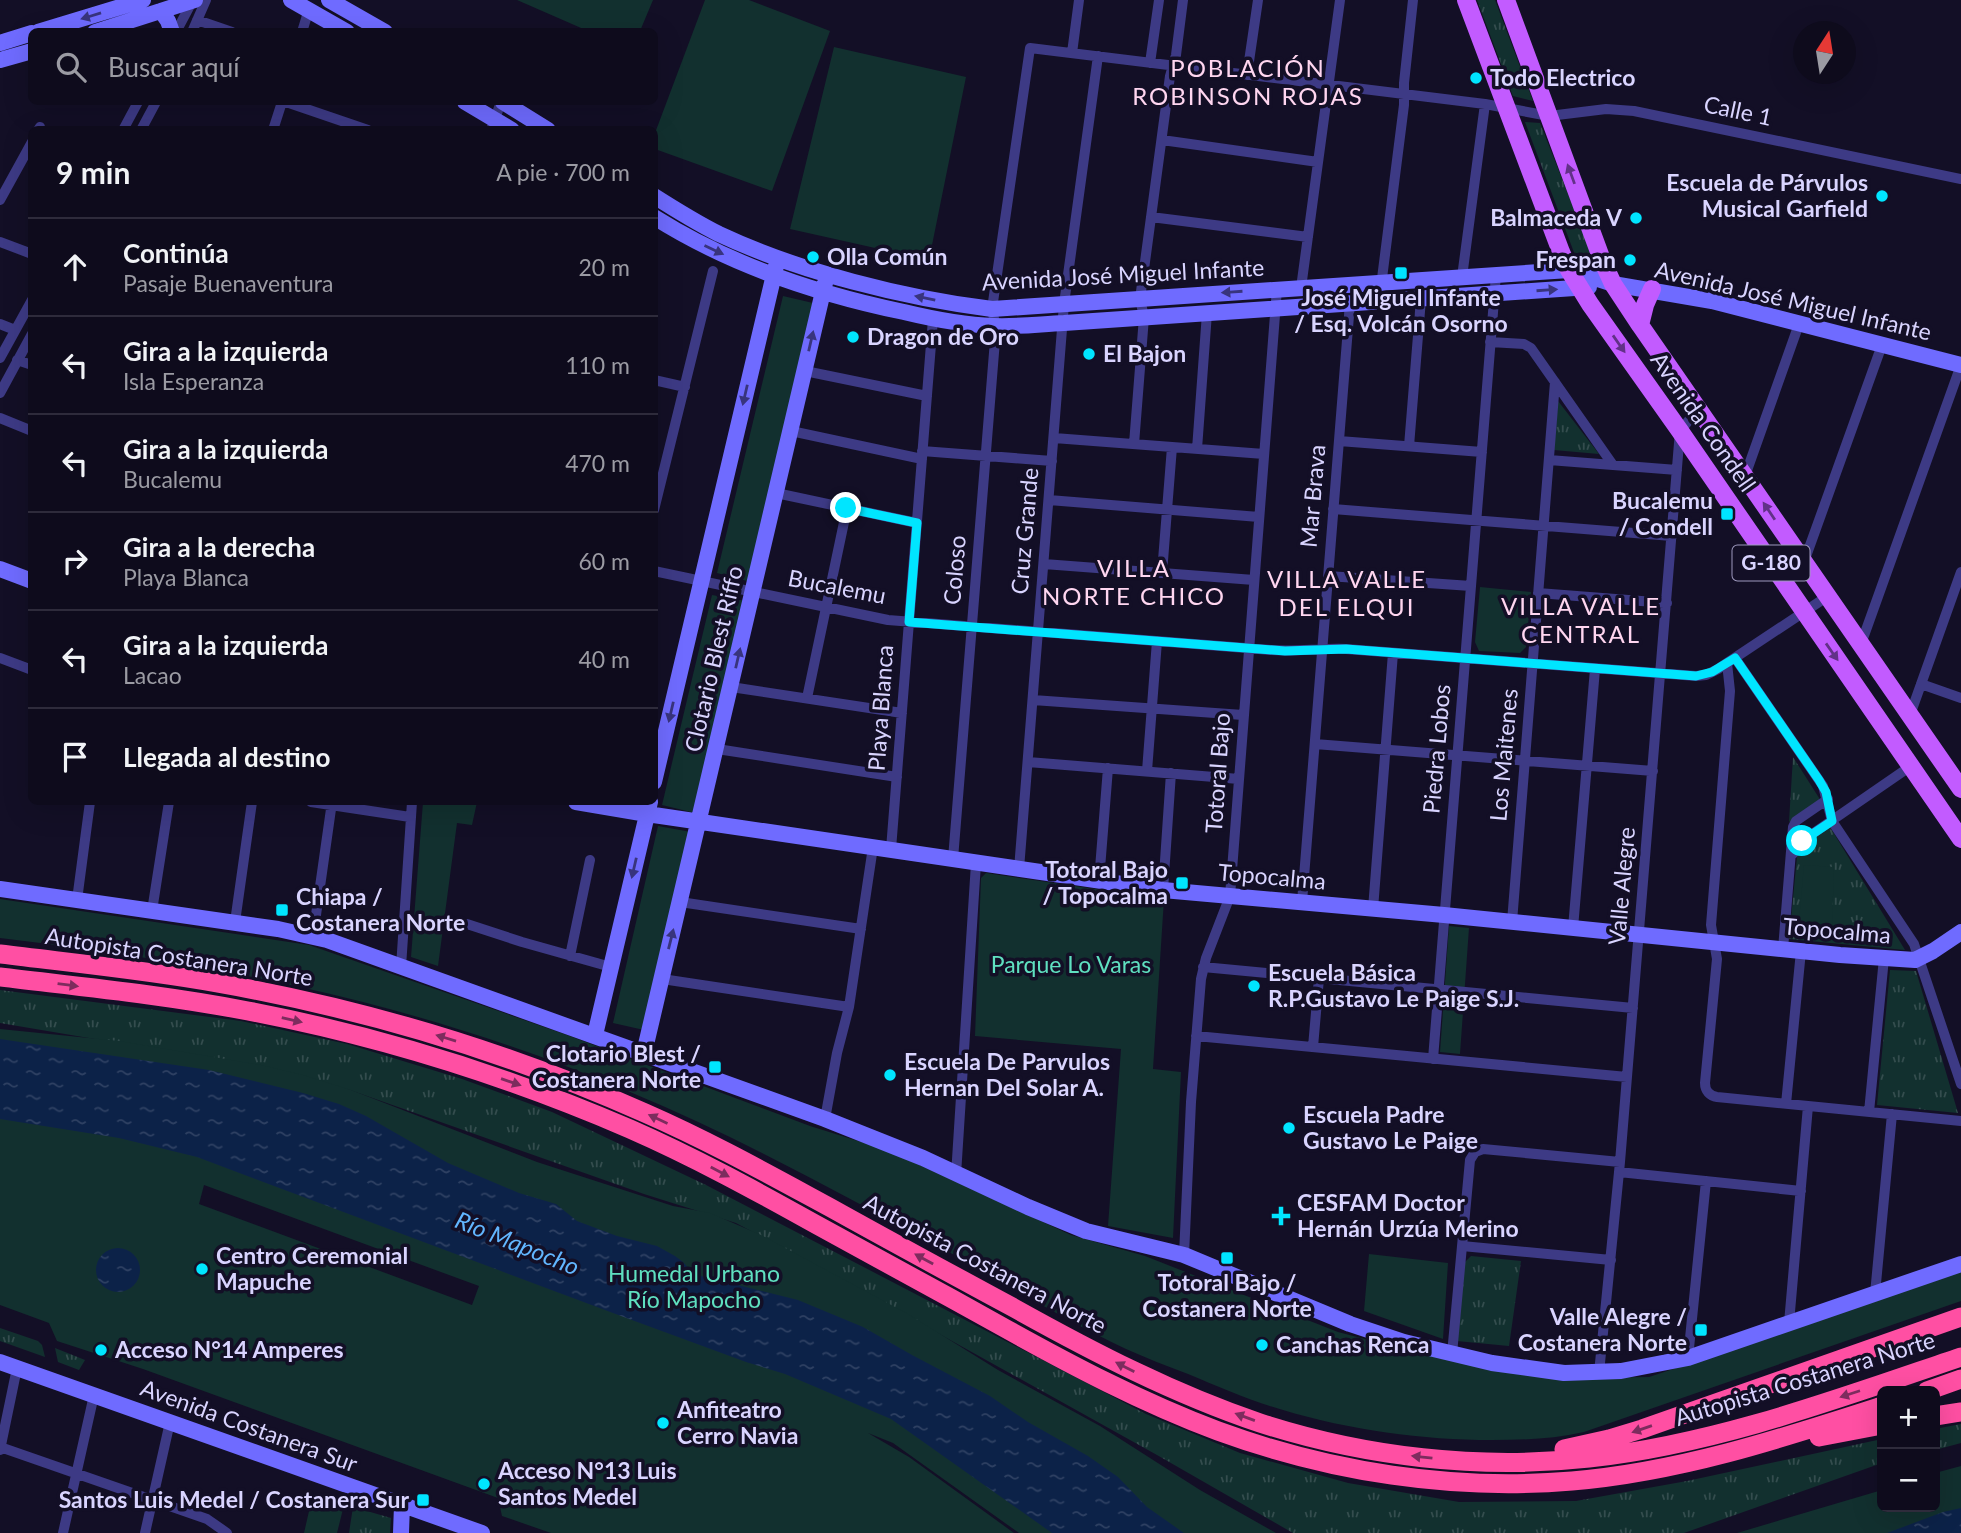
<!DOCTYPE html>
<html lang="es">
<head>
<meta charset="utf-8">
<style>
  body { margin:0; font-family:Lato,sans-serif; background:#1c1929; color:#f1f3f6 }
  .controls { position:absolute; right:21px; bottom:21px; display:grid; overflow:hidden; border-radius:10px; box-shadow:0 7px 28px #0002 }
  .controls button { width:63px; height:63px; display:grid; place-items:center; padding:0; border:0; border-bottom:2px solid #2e2b3b; background:#0e0b1c; color:#f1f3f6; font:35px sans-serif }
  .compass { position:absolute; left:1793px; top:21px; width:63px; height:63px; border-radius:50%; background:#0e0b1c; box-shadow:0 7px 28px #0002; rotate:12deg }
  .stop { position:absolute; width:21px; height:21px; margin:-16px; border:5px solid #00e5ff; border-radius:50%; background:#fff }
  .stop.end { background:#00e5ff; border-color:#fff; box-shadow:0 2px 7px #0008 }
  .list { margin:0; padding:0; list-style:none }
  h2 { display:flex; justify-content:space-between; align-items:center; height:91px; margin:0; padding:0 28px; font-size:30px }
  h2 small { font-size:23px; font-weight:400; color:#9b9ba3 }
  .list li { display:grid; grid-template-columns:46px 1fr auto; gap:21px; align-items:center; box-sizing:border-box; height:98px; padding:0 28px; border-top:2px solid #2e2b3b }
  .list b { display:block; font-size:26px; white-space:nowrap }
  .list p { margin:0; font-size:23px; white-space:nowrap; color:#9b9ba3 }
  .list em { font-size:23px; font-style:normal; color:#9b9ba3 }
  .icon { flex:none; width:38px; height:38px; fill:none; stroke:currentColor; stroke-width:2; stroke-linecap:round; stroke-linejoin:round }
  .map { position:relative; flex:none; width:1961px; height:1533px; overflow:hidden }
  .search { position:absolute; background:#0e0b1c; box-shadow:0 7px 28px #0002; left:28px; top:28px; width:630px; height:77px; display:flex; align-items:center; gap:18px; box-sizing:border-box; padding:0 24px; border-radius:10px; color:#9b9ba3; font-size:26px }
  .panel { position:absolute; background:#0e0b1c; box-shadow:0 7px 28px #0002; left:28px; top:126px; width:630px; height:679px; border-radius:10px }
  .map>svg:first-child { display:block }
</style>
</head>
<body>
<div class="map">
<svg width="1961" height="1533" viewBox="0 0 1961 1533">
  <defs>
    <pattern id="grass-tufts" width="24" height="20" patternUnits="userSpaceOnUse" patternTransform="scale(1.75)"><rect width="24" height="20" fill="#12302f"/><path d="M3 7l-1-3M5 7V3M7 7l1-3M15 17l-1-3M17 17v-4M19 17l1-3" fill="none" stroke="#344d4e"/></pattern>
    <pattern id="water-ripples" width="26" height="14" patternUnits="userSpaceOnUse" patternTransform="scale(1.75)"><rect width="26" height="14" fill="#0c2248"/><path d="M2 4q2-2 4 0t4 0M15 11q2-2 4 0t4 0" fill="none" stroke="#2f4163"/></pattern>
  </defs>
  <rect width="100%" height="100%" fill="#130f26"/>
  <path fill="url(#grass-tufts)" d="M1477,0H1495L1533,101L1513,96Z
    M1525,122L1540,123L1593,257L1575,255Z
    M1558,401L1599,454L1554,450Z
    M1793,757L1821,801L1789,822Z
    M1830,827L1905,950L1789,939L1797,857L1805,843Z
    M1890,970L1916,971L1958,1113L1877,1105Z
    M0,990L241,1021L347,1044L462,1079L552,1112L706,1185L1146,1414L1240,1453L1348,1483L1459,1502L1576,1501L1687,1481L1882,1439V1463L1684,1533H1293L1157,1455L864,1292L736,1223L644,1194L350,1090L237,1063L0,1023Z
    M1471,1256L1521,1261L1509,1346L1457,1341L1465,1262Z
    M0,1328L38,1341L42,1345L45,1357L0,1341Z
    M55,1348L85,1360L79,1370L58,1362Z
    M1961,1424V1443L1935,1450V1429Z
    M353,1507L391,1518L390,1533H349Z"/>
  <path fill="#12302f" fill-rule="evenodd" d="M517,0H653L640,31H588Z
    M705,0H749L830,31L772,191L655,149V133Z
    M834,47L966,77L929,260L790,229Z
    M783,296L813,303L751,582L717,573Z
    M1480,587L1531,592L1526,647L1520,653L1479,651L1475,642Z
    M712,595L746,601L695,813L662,805Z
    M423,802H477L472,825L457,823L438,966L411,957Z
    M658,826L691,832L644,1030L613,1023Z
    M1804,865L1834,867L1832,925L1799,921Z
    M986,873L1164,899L1153,1069L1181,1072L1173,1238L1108,1226L1121,1049L975,1036L981,878Z
    M0,899L309,945L567,1035L810,1126L874,1146L915,1163L1071,1235L1145,1256L1338,1332L1411,1351L1559,1378L1649,1377L1755,1342L1961,1268V1301L1584,1432C1553,1439 1524,1440 1492,1440C1422,1440 1350,1430 1283,1410C1251,1401 1219,1387 1188,1374C1167,1366 1146,1358 1126,1349C1062,1319 1002,1281 940,1247C838,1193 737,1136 630,1092C524,1047 413,1012 300,987C201,965 101,950 0,938Z
    M1449,926L1469,928L1460,1054L1440,1052Z
    M0,1029L119,1041L261,1065L303,1075L351,1090L537,1162L673,1206L710,1213L761,1235L908,1314L998,1370L1100,1426L1200,1490L1276,1533H1019L893,1443L868,1433L909,1457L1014,1533H551L502,1516L498,1498L143,1369L57,1341L49,1323L0,1305ZM204,1185L479,1286L472,1305L199,1204Z
    M1369,1254L1448,1263L1443,1339L1364,1311Z
    M1961,1466V1533H1737L1882,1490V1507H1935V1473Z
    M312,1498L344,1505L337,1533H304Z"/>
  <path fill="url(#water-ripples)" d="M0,1039L209,1070L303,1093L339,1104L366,1116L448,1163L519,1193L556,1204L577,1221L617,1236L657,1246L675,1256L683,1262L689,1269L701,1276L798,1300L863,1327L912,1355L990,1396L1028,1422L1088,1456L1118,1477L1147,1507L1184,1533H1052L891,1419L785,1374L746,1362L621,1316L197,1157L119,1138L0,1119Z
    M96 1270a22 22 0 1 1 44 0a22 22 0 1 1-44 0Z
    M1961,1508V1533H1887L1943,1512Z"/>
  <g fill="none" stroke-linecap="round" stroke-linejoin="round">
    <path stroke="#3d3a85" stroke-width="10" d="M197,20L232,32
      M176,32L193,0
      M192,32L206,0
      M302,32L309,9
      M1072,53L1079,0
      M1150,63L1159,0
      M1247,75L1258,0
      M286,102L368,130
      M38,130L40,127
      M123,130L138,102
      M141,130L156,102
      M273,130L282,102
      M491,130L501,102
      M1162,140L1318,162
      M0,200L32,142
      M1151,217L1308,237
      M0,242L32,254
      M1462,277L1485,104
      M1301,288L1340,0
      M1379,302L1404,105V83L1413,0
      M0,324L15,330
      M1490,342L1524,344L1531,348L1613,465
      M0,358L32,300
      M17,360L32,365
      M805,371L927,396
      M654,380L685,387
      M0,393L32,334
      M0,418L32,431
      M791,431L922,459
      M1054,438L1264,454
      M1339,441L1482,452
      M1134,444L1144,317L1140,299L1170,76L1176,55L1183,0
      M1409,446L1421,299
      M1197,449L1207,313
      M922,451L1052,461
      M1549,460L1677,470
      M1745,476L1799,324
      M776,493L917,523
      M1049,500L1259,517
      M1333,509L1672,536
      M654,510L713,271
      M1804,562L1882,345
      M1044,564L1254,580
      M654,571L888,620L1271,650C1296,652 1321,648 1346,649L1696,676L1706,675L1718,669L1828,596
      M1162,573L1172,447
      M1328,576L1471,586
      M1538,593L1667,603
      M1861,644L1961,365
      M0,658L32,670
      M1735,658L1823,786L1832,821L1914,944L1961,1084
      M1727,663L1730,691L1711,925L1717,959L1705,1083C1705,1091 1710,1096 1717,1097L1961,1121
      M1921,684L1961,698
      M731,687L902,713
      M807,698L847,508
      M1033,700L1243,715
      M1910,715L1961,572
      M1315,744L1653,771
      M717,749L897,777
      M1028,762L1239,779
      M1147,771L1157,641
      M311,802L410,817
      M891,849L933,319
      M1793,854L1802,841L1911,766
      M953,859L996,328L992,309L1030,48L1485,104L1549,116L1606,109L1634,111L1961,179
      M1019,869L1064,304L1098,56
      M1099,881L1108,768
      M1163,890L1171,773
      M77,900L90,802
      M680,902L861,929
      M1302,902L1350,303
      M1373,909L1393,653
      M152,911L169,802
      M235,922L252,802
      M1512,922L1555,382
      M467,924L522,942L611,967
      M1573,928L1595,669
      M313,936L332,802
      M1783,949L1793,827L1796,821L1828,799
      M570,956L590,860
      M401,967L412,802
      M1203,967L1633,1008
      M662,979L849,1007
      M1196,1036L1627,1077
      M1313,1047L1319,978
      M1433,1059L1496,275
      M1786,1104L1801,951
      M1869,1112L1884,958
      M825,1119L837,1053L849,1007L873,847
      M1619,1172L1801,1191
      M956,1175L976,863
      M1462,1246L1611,1260
      M1184,1255L1191,1102L1201,979L1206,958L1230,896L1277,289
      M1875,1294L1892,1114
      M1789,1323L1808,1106
      M1452,1354L1470,1160L1475,1152L1483,1149L1620,1162
      M1688,1358L1706,1181
      M1599,1373L1620,1162L1680,431L1699,408
      M0,1447L207,1519L227,1533
      M0,1450L17,1368
      M63,1533L94,1395
      M145,1533L170,1422"/>
    <path stroke="#6f6bff" stroke-width="16" d="M291,0L347,32
      M329,0L385,32
      M161,11L168,21L172,32
      M38,32L143,0
      M95,32L195,0
      M0,43L32,33
      M0,60L32,51
      M465,102L512,130
      M503,102L548,130
      M654,196C676,210 697,223 719,234C800,272 904,298 992,309L1569,270L1613,284L1712,301L1961,365
      M654,217C730,265 817,294 904,312C933,319 963,325 994,326C1017,327 1041,324 1064,323L1589,287
      M0,569L32,581
      M654,782L776,266
      M576,802L647,814L1163,890L1444,915L1840,955L1915,960L1933,951L1961,932
      M0,889L278,929L327,940L825,1119L923,1158L1028,1207L1086,1231L1184,1255L1350,1324L1404,1342L1492,1363L1564,1373L1621,1371L1688,1358L1961,1264
      M595,1035L650,802
      M644,1053L825,283
      M0,1362L482,1533
      M401,1533L402,1505"/>
    <path stroke="#c25bff" stroke-width="18" d="M1466,0L1561,252L1569,270L1590,304L1680,431L1961,839
      M1506,0L1602,260L1613,284L1640,325L1961,789
      M1640,325L1645,305L1652,289"/>
    <path stroke="#ff4fa3" stroke-width="19" d="M0,954C72,963 145,970 217,983C365,1009 508,1052 645,1113C709,1141 770,1175 831,1208C892,1242 953,1275 1014,1308C1093,1352 1174,1394 1260,1423C1365,1457 1479,1470 1589,1458C1717,1444 1840,1398 1961,1357
      M0,977C83,987 166,995 248,1011C379,1036 507,1076 630,1129C694,1157 756,1191 817,1225C879,1259 940,1292 1001,1326C1071,1365 1143,1403 1218,1431C1330,1472 1452,1491 1572,1481C1679,1472 1780,1439 1882,1406
      M1927,1391L1961,1379
      M1935,1416L1961,1412
      M1819,1437L1882,1425
      M1564,1449L1609,1439L1642,1429L1961,1317"/>
  </g>
  <defs><path id="oneway-solid" d="M-6-.8H1V-3.2L6.5 0L1 3.2V.8H-6Z" transform="scale(1.75)"/></defs>
  <g fill="#38347d">
    <use href="#oneway-solid" transform="translate(91 16) rotate(163)"/>
    <use href="#oneway-solid" transform="translate(714 250) rotate(25)"/>
    <use href="#oneway-solid" transform="translate(1547 290) rotate(-4)"/>
    <use href="#oneway-solid" transform="translate(1232 292) rotate(176)"/>
    <use href="#oneway-solid" transform="translate(925 298) rotate(-168)"/>
    <use href="#oneway-solid" transform="translate(811 341) rotate(-77)"/>
    <use href="#oneway-solid" transform="translate(745 395) rotate(103)"/>
    <use href="#oneway-solid" transform="translate(738 658) rotate(-77)"/>
    <use href="#oneway-solid" transform="translate(671 712) rotate(103)"/>
    <use href="#oneway-solid" transform="translate(634 868) rotate(103)"/>
    <use href="#oneway-solid" transform="translate(671 939) rotate(-76)"/>
  </g>
  <g fill="#623188">
    <use href="#oneway-solid" transform="translate(1571 174) rotate(-110)"/>
    <use href="#oneway-solid" transform="translate(1619 344) rotate(55)"/>
    <use href="#oneway-solid" transform="translate(1769 511) rotate(-124)"/>
    <use href="#oneway-solid" transform="translate(1832 652) rotate(55)"/>
  </g>
  <g fill="#7d2c5e">
    <use href="#oneway-solid" transform="translate(68 985) rotate(7)"/>
    <use href="#oneway-solid" transform="translate(292 1020) rotate(13)"/>
    <use href="#oneway-solid" transform="translate(446 1038) rotate(-163)"/>
    <use href="#oneway-solid" transform="translate(511 1082) rotate(19)"/>
    <use href="#oneway-solid" transform="translate(658 1119) rotate(-155)"/>
    <use href="#oneway-solid" transform="translate(720 1172) rotate(28)"/>
    <use href="#oneway-solid" transform="translate(924 1259) rotate(-151)"/>
    <use href="#oneway-solid" transform="translate(1125 1367) rotate(-153)"/>
    <use href="#oneway-solid" transform="translate(1850 1394) rotate(162)"/>
    <use href="#oneway-solid" transform="translate(1245 1417) rotate(-160)"/>
    <use href="#oneway-solid" transform="translate(1642 1429) rotate(161)"/>
    <use href="#oneway-solid" transform="translate(1422 1457) rotate(-174)"/>
  </g>
  <g fill="none" stroke-linecap="round" stroke-linejoin="round">
    <path stroke="#00e5ff" stroke-width="9" d="M846,508L917,523L909,622L1285,651L1346,649L1696,676L1712,672L1735,658L1819,780L1826,792L1832,821L1802,841"/>
  </g>
  <g fill="#00e5ff" stroke="#130f26" stroke-width="2.5">
    <circle cx="1476" cy="78" r="7"/>
    <circle cx="1882" cy="196" r="7"/>
    <circle cx="1636" cy="218" r="7"/>
    <circle cx="813" cy="257" r="7"/>
    <circle cx="1630" cy="260" r="7"/>
    <rect x="1394" y="266" width="14" height="14" rx="3.5"/>
    <circle cx="853" cy="337" r="7"/>
    <circle cx="1089" cy="354" r="7"/>
    <rect x="1720" y="507" width="14" height="14" rx="3.5"/>
    <rect x="1175" y="876" width="14" height="14" rx="3.5"/>
    <rect x="275" y="903" width="14" height="14" rx="3.5"/>
    <circle cx="1254" cy="986" r="7"/>
    <rect x="708" y="1060" width="14" height="14" rx="3.5"/>
    <circle cx="890" cy="1075" r="7"/>
    <circle cx="1289" cy="1128" r="7"/>
    <path d="M1277.5 1205.5h7v7h7v7h-7v7h-7v-7h-7v-7h7z"/>
    <rect x="1220" y="1251" width="14" height="14" rx="3.5"/>
    <circle cx="202" cy="1269" r="7"/>
    <rect x="1694" y="1323" width="14" height="14" rx="3.5"/>
    <circle cx="1262" cy="1345" r="7"/>
    <circle cx="101" cy="1350" r="7"/>
    <circle cx="663" cy="1423" r="7"/>
    <circle cx="484" cy="1484" r="7"/>
    <rect x="416" y="1493" width="14" height="14" rx="3.5"/>
  </g>
  <g text-anchor="middle" stroke-width="7" stroke-linejoin="round" paint-order="stroke">
    <rect fill="#130f26" stroke="#9e99be" stroke-width="2" x="1732.5" y="545.5" width="77" height="35" rx="5"/>
    <g font-size="21" font-weight="bold" fill="#d9d4ff">
      <text x="1771" y="570">G-180</text>
    </g>
    <g font-size="23" font-weight="bold" fill="#d9d4ff" stroke="#130f26" text-anchor="start">
      <text x="1490" y="86">Todo Electrico</text>
      <text x="1868" y="191" text-anchor="end">Escuela de Párvulos<tspan x="1868" dy="26">Musical Garfield</tspan></text>
      <text x="1622" y="226" text-anchor="end">Balmaceda V</text>
      <text x="827" y="265">Olla Común</text>
      <text x="1616" y="268" text-anchor="end">Frespan</text>
      <text x="1401" y="306" text-anchor="middle">José Miguel Infante<tspan x="1401" dy="26">/ Esq. Volcán Osorno</tspan></text>
      <text x="867" y="345">Dragon de Oro</text>
      <text x="1103" y="362">El Bajon</text>
      <text x="1713" y="509" text-anchor="end">Bucalemu<tspan x="1713" dy="26">/ Condell</tspan></text>
      <text x="1168" y="878" text-anchor="end">Totoral Bajo<tspan x="1168" dy="26">/ Topocalma</tspan></text>
      <text x="296" y="905">Chiapa /<tspan x="296" dy="26">Costanera Norte</tspan></text>
      <text x="1268" y="981">Escuela Básica<tspan x="1268" dy="26">R.P.Gustavo Le Paige S.J.</tspan></text>
      <text x="701" y="1062" text-anchor="end">Clotario Blest /<tspan x="701" dy="26">Costanera Norte</tspan></text>
      <text x="904" y="1070">Escuela De Parvulos<tspan x="904" dy="26">Hernan Del Solar A.</tspan></text>
      <text x="1303" y="1123">Escuela Padre<tspan x="1303" dy="26">Gustavo Le Paige</tspan></text>
      <text x="1297" y="1211">CESFAM Doctor<tspan x="1297" dy="26">Hernán Urzúa Merino</tspan></text>
      <text x="216" y="1264">Centro Ceremonial<tspan x="216" dy="26">Mapuche</tspan></text>
      <text x="1227" y="1291" text-anchor="middle">Totoral Bajo /<tspan x="1227" dy="26">Costanera Norte</tspan></text>
      <text x="1687" y="1325" text-anchor="end">Valle Alegre /<tspan x="1687" dy="26">Costanera Norte</tspan></text>
      <text x="1276" y="1353">Canchas Renca</text>
      <text x="115" y="1358">Acceso N°14 Amperes</text>
      <text x="677" y="1418">Anfiteatro<tspan x="677" dy="26">Cerro Navia</tspan></text>
      <text x="498" y="1479">Acceso N°13 Luis<tspan x="498" dy="26">Santos Medel</tspan></text>
      <text x="409" y="1508" text-anchor="end">Santos Luis Medel / Costanera Sur</text>
    </g>
    <g font-size="23" fill="#d9d4ff" stroke="#130f26">
      <text transform="translate(1738 111) rotate(12)" y="8">Calle 1</text>
      <text transform="translate(1123 275) rotate(-3)" y="8">Avenida José Miguel Infante</text>
      <text transform="translate(1793 301) rotate(13)" y="8">Avenida José Miguel Infante</text>
      <text transform="translate(1703 422) rotate(55)" y="8">Avenida Condell</text>
      <text transform="translate(1313 496) rotate(-85)" y="8">Mar Brava</text>
      <text transform="translate(1025 531) rotate(-85)" y="8">Cruz Grande</text>
      <text transform="translate(955 570) rotate(-85)" y="8">Coloso</text>
      <text transform="translate(837 587) rotate(11)" y="8">Bucalemu</text>
      <text transform="translate(714 659) rotate(-77)" y="8">Clotario Blest Riffo</text>
      <text transform="translate(881 708) rotate(-86)" y="8">Playa Blanca</text>
      <text transform="translate(1437 749) rotate(-85)" y="8">Piedra Lobos</text>
      <text transform="translate(1504 755) rotate(-85)" y="8">Los Maitenes</text>
      <text transform="translate(1218 773) rotate(-86)" y="8">Totoral Bajo</text>
      <text transform="translate(1272 877) rotate(5)" y="8">Topocalma</text>
      <text transform="translate(1622 886) rotate(-85)" y="8">Valle Alegre</text>
      <text transform="translate(1837 931) rotate(5)" y="8">Topocalma</text>
      <text transform="translate(179 957) rotate(9)" y="8">Autopista Costanera Norte</text>
      <text transform="translate(985 1264) rotate(28)" y="8">Autopista Costanera Norte</text>
      <text transform="translate(1805 1379) rotate(-17)" y="8">Autopista Costanera Norte</text>
      <text transform="translate(249 1426) rotate(20)" y="8">Avenida Costanera Sur</text>
    </g>
    <g font-size="23" fill="#5fe0c0" stroke="#130f26">
      <text x="1071" y="973">Parque Lo Varas</text>
      <text x="694" y="1282">Humedal Urbano<tspan x="694" dy="26">Río Mapocho</tspan></text>
    </g>
    <g font-size="24" letter-spacing="2" fill="#ffd6f0" stroke="#130f26">
      <text x="1248" y="77">POBLACIÓN<tspan x="1248" dy="28">ROBINSON ROJAS</tspan></text>
      <text x="1134" y="577">VILLA<tspan x="1134" dy="28">NORTE CHICO</tspan></text>
      <text x="1347" y="588">VILLA VALLE<tspan x="1347" dy="28">DEL ELQUI</tspan></text>
      <text x="1581" y="615">VILLA VALLE<tspan x="1581" dy="28">CENTRAL</tspan></text>
    </g>
    <g font-size="24" font-style="italic" fill="#62b6ff" stroke="#130f26">
      <text transform="translate(517 1244) rotate(22)" y="8">Río Mapocho</text>
    </g>
  </g>
</svg>
<div class="controls">
<button>+</button>
<button>−</button>
</div>
<svg class="compass" viewBox="-18 -18 36 36"><path d="M0-13l5 13h-10z" fill="#e53935"/><path d="M0 13l5-13h-10z" fill="#9b9ba3"/></svg>
<div class="stop" style="left:1802px;top:841px"></div>
<div class="stop end" style="left:846px;top:508px"></div>
<div class="search"><svg class="icon" aria-label="search" viewBox="0 0 24 24"><circle cx="10" cy="10" r="6"/><path d="M15 15l6 6"/></svg>Buscar aquí</div>
<section class="panel">
<h2>9 min<small>A pie · 700 m</small></h2>
<ul class="list">
<li><svg class="icon" aria-label="ahead" viewBox="0 0 24 24"><path d="M12 20V5M6 11l6-6 6 6"/></svg><div><b>Continúa</b><p>Pasaje Buenaventura</p></div><em>20 m</em></li>
<li><svg class="icon" aria-label="left" viewBox="0 0 24 24"><path d="M17 20v-9H6M10 6l-5 5 5 5"/></svg><div><b>Gira a la izquierda</b><p>Isla Esperanza</p></div><em>110 m</em></li>
<li><svg class="icon" aria-label="left" viewBox="0 0 24 24"><path d="M17 20v-9H6M10 6l-5 5 5 5"/></svg><div><b>Gira a la izquierda</b><p>Bucalemu</p></div><em>470 m</em></li>
<li><svg class="icon" aria-label="right" viewBox="0 0 24 24"><path d="M7 20v-9h11M14 6l5 5-5 5"/></svg><div><b>Gira a la derecha</b><p>Playa Blanca</p></div><em>60 m</em></li>
<li><svg class="icon" aria-label="left" viewBox="0 0 24 24"><path d="M17 20v-9H6M10 6l-5 5 5 5"/></svg><div><b>Gira a la izquierda</b><p>Lacao</p></div><em>40 m</em></li>
<li><svg class="icon" aria-label="arrive" viewBox="0 0 24 24"><path d="M6 21V4h12l-3 4 3 4H6"/></svg><div><b>Llegada al destino</b></div></li>
</ul>
</section>
</div>
</body>
</html>
